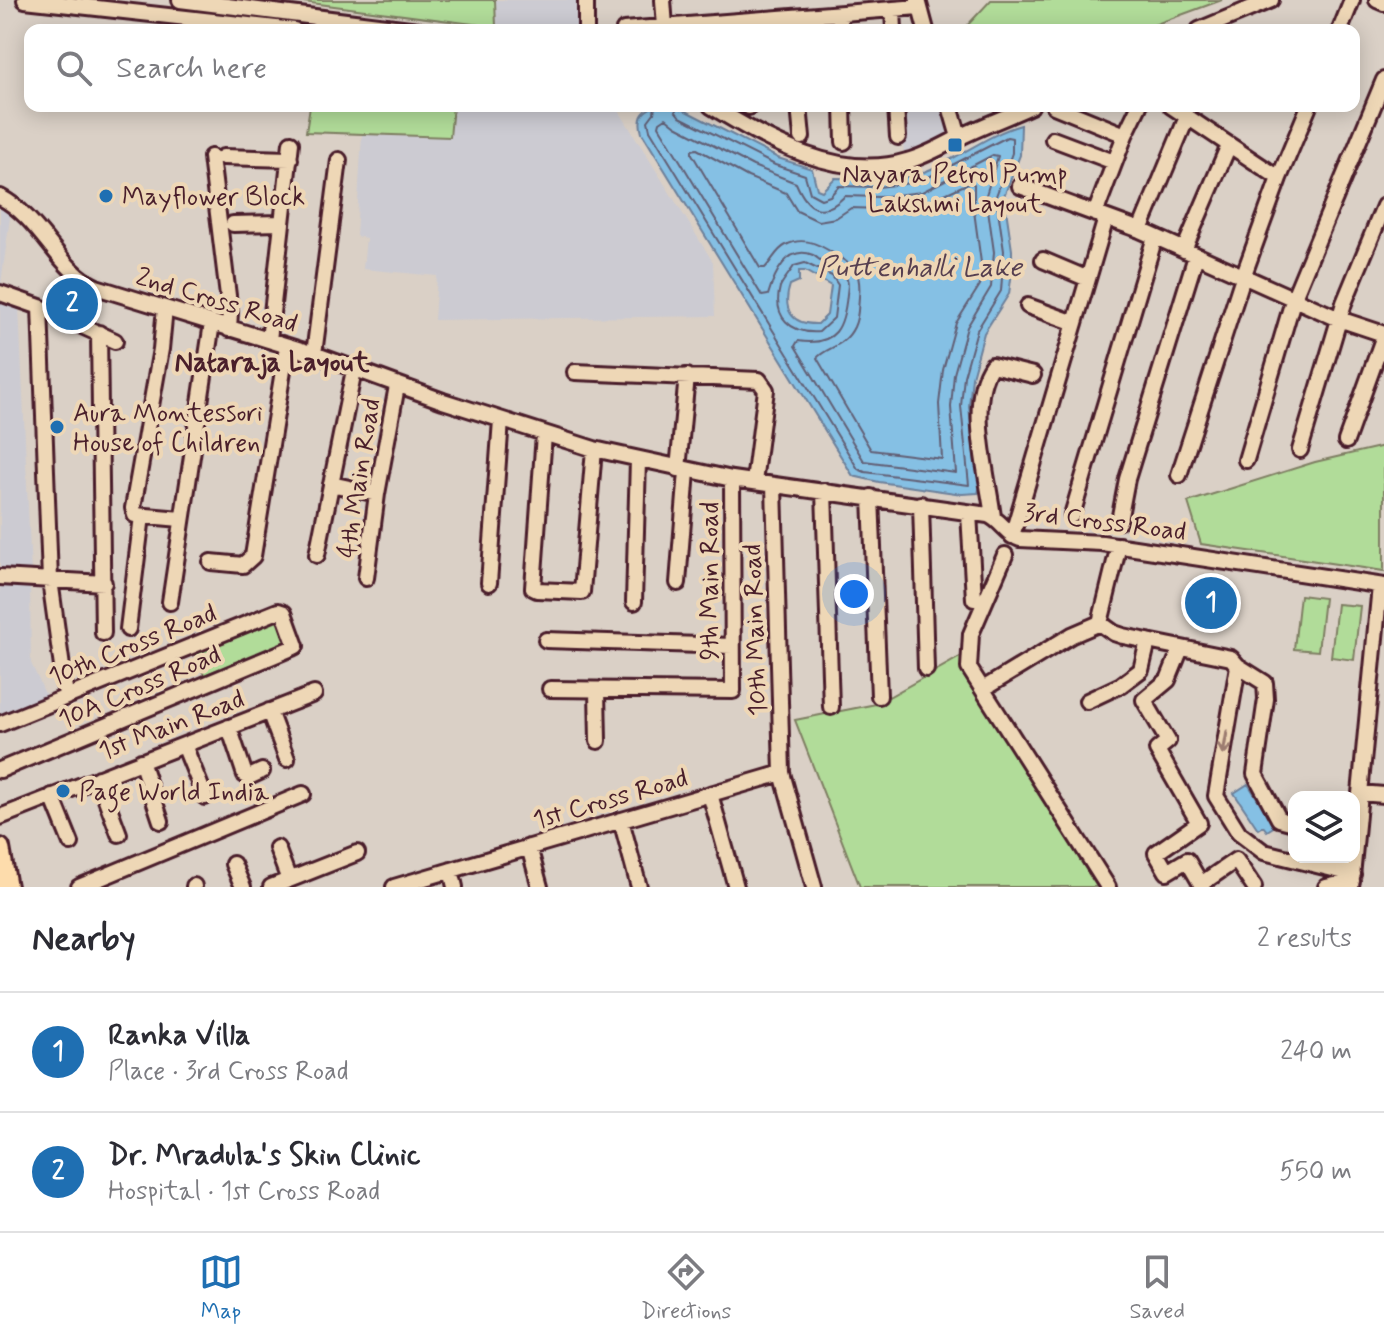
<!DOCTYPE html>
<html lang="en">
<head>
<meta charset="utf-8">
<style>
  body { margin:0; font-family:Mynerve,sans-serif; background:#f2f2f3; color:#2b2b33 }
  .controls { position:absolute; right:24px; bottom:24px; display:grid; overflow:hidden; border-radius:16px; box-shadow:0 4px 20px #0003 }
  .controls button { width:72px; height:72px; display:grid; place-items:center; padding:0; border:0; border-bottom:2px solid #e1e1e2; background:#fff; color:#2b2b33; font:40px sans-serif }
  .you { position:absolute; left:854px; top:594px; width:28px; height:28px; margin:-20px; border:6px solid #fff; border-radius:50%; background:#1a73e8; box-shadow:0 0 0 12px #1a73e833 }
  .badge { display:grid; place-items:center; width:52px; height:52px; border-radius:50%; background:#1f6fb2; color:#fff; font-size:26px; font-weight:700 }
  .pin { position:absolute; translate:-50% -50%; border:4px solid #fff; box-shadow:0 2px 8px #0006 }
  .list { margin:0; padding:0; list-style:none }
  h2 { display:flex; justify-content:space-between; align-items:center; height:104px; margin:0; padding:0 32px; font-size:34px }
  h2 small { font-size:26px; font-weight:400; color:#7c7c81 }
  .list li { display:grid; grid-template-columns:52px 1fr auto; gap:24px; align-items:center; box-sizing:border-box; height:120px; padding:0 32px; border-top:2px solid #e1e1e2 }
  .list b { display:block; font-size:30px; white-space:nowrap }
  .list p { margin:0; font-size:26px; white-space:nowrap; color:#7c7c81 }
  .list em { font-size:26px; font-style:normal; color:#7c7c81 }
  .icon { flex:none; width:44px; height:44px; fill:none; stroke:currentColor; stroke-width:2; stroke-linecap:round; stroke-linejoin:round }
  .map { position:relative; flex:none; width:1384px; height:887px; overflow:hidden }
  .search { position:absolute; background:#fff; box-shadow:0 4px 20px #0003; left:24px; right:24px; top:24px; height:88px; display:flex; align-items:center; gap:20px; box-sizing:border-box; padding:0 28px; border-radius:16px; color:#7c7c81; font-size:30px }
  .sheet { height:344px; background:#fff }
  nav { display:flex; justify-content:space-around; align-items:center; box-sizing:border-box; height:112px; border-top:2px solid #e1e1e2; background:#fff; font-size:22px; color:#7c7c81 }
  nav a { display:grid; justify-items:center; gap:4px }
  nav .on { color:#1f6fb2 }
  .map>svg:first-child { display:block }
</style>
</head>
<body>
<div class="map">
<svg width="1384" height="887" viewBox="0 0 1384 887">
  <rect width="100%" height="100%" fill="#dad0c6"/>
  <filter id="ink" filterUnits="userSpaceOnUse"><feTurbulence type="fractalNoise" baseFrequency=".0125" numOctaves="2"/><feDisplacementMap in="SourceGraphic" scale="16" xChannelSelector="R" yChannelSelector="G"/><feConvolveMatrix kernelMatrix="1 2 1 2 8 2 1 2 1" color-interpolation-filters="sRGB"/></filter>
  <g filter="url(#ink)">
    <path fill="#cccbd2" d="M495,0H580L581,30H521L496,27Z
      M453,106H616L713,262L715,316L434,320L437,276L363,269L366,238L356,236L362,134L450,137Z
      M901,106H945L954,137L904,156Z
      M0,201L11,210L1,284L0,283Z
      M0,298L19,306L31,574H0Z
      M0,583L30,584L31,663L46,696L0,714Z"/>
    <path fill="#b1dc99" stroke="#7e7e62" stroke-width="2" d="M288,0H495L496,27Z
      M991,0H1222L1140,30H963Z
      M310,106H453L450,137L306,132Z
      M1384,446V571L1201,544L1188,502L1315,462Z
      M1300,595L1324,598L1318,651L1294,649Z
      M1337,604L1360,606L1354,660L1331,657Z
      M280,617L290,641L204,675L193,648Z
      M962,656L963,673L1097,887H860L795,720L876,704Z"/>
    <path fill="#85c0e4" stroke="#6d809a" stroke-width="2" fill-rule="evenodd" d="M654,106H673L684,110L778,158L812,169L817,189L822,191L835,178C862,178 892,182 918,174C954,163 984,135 1021,125L1020,155L1004,196L1012,250V272L1009,294L984,333L972,377L969,406L975,464L980,486L978,493L962,494L879,482L853,476L642,133C638,119 641,112 654,106ZM799,271H805L831,286L827,315L818,324C791,325 782,309 790,285L799,281Z
      M1248,784L1275,826L1267,831L1263,826L1258,829L1234,793Z"/>
    <g fill="none" stroke-linecap="round" stroke-linejoin="round">
      <path stroke="#625f75" stroke-width="2" d="M655,106L654,113L648,121L650,130L858,469L865,472L969,485L961,406L964,376L977,330L1001,291L1004,251L996,196L1012,153V138L1007,137L919,182L878,187L839,186L830,196L821,199L810,193L805,175L775,165L680,117L676,112L675,106
        M666,118L676,126L753,166L796,183C807,209 822,219 845,196L879,197L922,192L993,155L998,156L986,195L994,252L991,287L967,327L954,374L951,407L956,473L864,461L795,346L798,341C837,347 844,326 847,294C848,286 849,282 845,275C839,267 832,267 824,263C820,261 817,257 813,255C787,244 774,275 768,295L762,296L659,126L660,122Z
        M697,149L748,177L786,193L797,211L818,221L836,218L851,208L880,209L925,203L969,183L974,184V211L982,270L980,285L956,323L943,370L939,404L942,459L871,450L817,358C826,347 844,348 854,327C859,317 858,307 859,297C862,265 850,265 828,250C815,242 801,237 786,245C776,250 773,260 765,268H760L692,154V150Z
        M805,263L832,276L838,285L834,318L819,332C791,334 772,317 780,287C783,280 790,273 794,266Z"/>
      <defs>
        <path id="minor" d="M25,0L294,30
          M180,0L418,30
          M586,0V30
          M663,0L665,27
          M918,0L926,30
          M1377,0L1384,3
          M893,10L894,30
          M840,14V30
          M624,30L919,7
          M1199,30L1271,0
          M1340,30L1352,0
          M711,106C767,140 839,182 907,161C925,156 941,147 958,138C982,126 1007,117 1031,106
          M749,106V107
          M799,106L802,137
          M843,106L844,142
          M896,106L898,137
          M950,106L959,137
          M1054,106L1125,135L1095,214
          M1171,106L1279,178L1309,106
          M1125,135L1139,106
          M1053,139L1114,162
          M211,157L230,312L229,329
          M223,157L290,159
          M1020,186L1140,230L1339,319L1384,334
          M0,197C41,218 58,270 96,287L314,354L443,401L594,449L732,479L988,515C1001,520 1006,534 1020,539L1102,543L1384,586
          M233,224L282,223
          M1140,230L1187,117
          M1184,250L1229,145
          M1043,260L1088,279
          M0,293L40,307L115,341
          M1028,306L1075,323
          M40,307L50,580L66,696
          M165,308L161,349L133,508L135,515L181,519
          M99,333L103,633
          M269,340L291,143
          M314,354L339,160
          M575,372L759,380L766,390L754,482
          M544,434L533,588L537,590L582,592L594,449
          M1346,441L1384,336
          M1300,450L1344,303L1384,206
          M1246,460L1294,297L1384,80
          M678,469L687,376
          M1179,475L1243,277L1279,178
          M331,484L377,494
          M774,485L782,773L814,887
          M824,491L831,707
          M871,497L879,696
          M921,504L926,669
          M969,513L974,599
          M1072,515L1155,237
          M993,517C988,475 966,401 992,365L1033,375
          M1119,521L1127,479L1196,256
          M1012,536L1106,218
          M317,555L354,370
          M1005,555L971,634L969,668L1108,887
          M211,562L243,565L253,556L287,346
          M0,577L104,583
          M366,578L377,494L397,386
          M489,583L501,420
          M678,583L687,471
          M170,602L212,323
          M634,602L638,460
          M1100,623L1114,633L1123,636L1231,658L1238,666L1265,683L1266,699L1255,774L1279,819L1294,823
          M128,629L142,516
          M546,640L732,646
          M1181,648L1168,680L1144,700L1168,741L1157,750L1199,823L1156,853L1167,872L1187,860L1201,884L1236,860L1254,887
          M1238,666L1216,796L1239,833L1264,852L1353,874
          M550,689L733,691L732,479
          M983,689L1072,635L1100,623L1119,545
          M597,690L598,741
          M1087,701L1121,685L1141,670L1148,641
          M269,711L287,759
          M0,724L278,611L284,613L296,646L292,648L0,770
          M229,727L245,775L249,777L262,771
          M184,745L205,797
          M141,761L161,821
          M98,778L119,834
          M1360,793L1384,795
          M710,794L736,887
          M52,796L71,843
          M0,817L314,694
          M621,820L639,887
          M529,847L540,887
          M277,848L289,880
          M233,864L243,887
          M451,870L455,887
          M194,886V887
          M79,887L303,794
          M271,887L357,853
          M394,887L782,773
          M1326,887L1352,881
          M1351,887L1380,586"/>
        <path id="major" d="M0,848L7,887"/>
      </defs>
      <use href="#minor" stroke="#4a1f2b" stroke-width="20"/>
      <use href="#major" stroke="#4a1f2b" stroke-width="24"/>
      <use href="#minor" stroke="#eed7b6" stroke-width="14"/>
      <use href="#major" stroke="#fddcac" stroke-width="18"/>
    </g>
    <defs><path id="oneway-shaft" d="M-6 0H5M1.5-3L5.5 0L1.5 3" fill="none" stroke-width="1.6" stroke-linecap="round" stroke-linejoin="round" transform="scale(2)"/></defs>
    <use stroke="#9c7b70" href="#oneway-shaft" transform="translate(1225 743) rotate(100)"/>
  </g>
  <g fill="#1f6fb2" stroke="#eed7b6" stroke-width="3">
    <rect x="947" y="137" width="16" height="16" rx="4"/>
    <circle cx="106" cy="196" r="8"/>
    <circle cx="57" cy="427" r="8"/>
    <circle cx="63" cy="791" r="8"/>
  </g>
  <g text-anchor="middle" stroke-width="8" stroke-linejoin="round" paint-order="stroke">
    <g font-size="26" fill="#4a1f2b" stroke="#eed7b6" text-anchor="start">
      <text x="955" y="182" text-anchor="middle">Nayara Petrol Pump<tspan x="955" dy="30">Lakshmi Layout</tspan></text>
      <text x="122" y="205">Mayflower Block</text>
      <text x="73" y="421">Aura Montessori<tspan x="73" dy="30">House of Children</tspan></text>
      <text x="79" y="800">Page World India</text>
    </g>
    <g font-size="26" fill="#4a1f2b" stroke="#eed7b6">
      <text transform="translate(217 299) rotate(17)" y="9">2nd Cross Road</text>
      <text transform="translate(358 478) rotate(-81)" y="9">4th Main Road</text>
      <text transform="translate(1105 521) rotate(7)" y="9">3rd Cross Road</text>
      <text transform="translate(709 581) rotate(-90)" y="9">9th Main Road</text>
      <text transform="translate(754 630) rotate(-92)" y="9">10th Main Road</text>
      <text transform="translate(132 644) rotate(-22)" y="9">10th Cross Road</text>
      <text transform="translate(139 686) rotate(-23)" y="9">10A Cross Road</text>
      <text transform="translate(171 724) rotate(-21)" y="9">1st Main Road</text>
      <text transform="translate(610 798) rotate(-16)" y="9">1st Cross Road</text>
    </g>
    <g font-size="28" font-style="italic" fill="#563f50" stroke="#eed7b6">
      <text x="920" y="276">Puttenhalli Lake</text>
    </g>
    <g font-size="28" font-weight="bold" fill="#4a1f2b" stroke="#eed7b6">
      <text x="272" y="371">Nataraja Layout</text>
    </g>
  </g>
</svg>
<div class="controls">
<button><svg class="icon" aria-label="layers" viewBox="0 0 24 24"><path d="M12 4l9 5-9 5-9-5zM3 14l9 5 9-5"/></svg></button>
</div>
<div class="you"></div>
<div class="pin badge" style="left:1211px;top:603px">1</div>
<div class="pin badge" style="left:72px;top:304px">2</div>
<div class="search"><svg class="icon" aria-label="search" viewBox="0 0 24 24"><circle cx="10" cy="10" r="6"/><path d="M15 15l6 6"/></svg>Search here</div>
</div>
<section class="sheet">
<h2>Nearby<small>2 results</small></h2>
<ul class="list">
<li><span class="badge">1</span><div><b>Ranka Villa</b><p>Place · 3rd Cross Road</p></div><em>240 m</em></li>
<li><span class="badge">2</span><div><b>Dr. Mradula's Skin Clinic</b><p>Hospital · 1st Cross Road</p></div><em>550 m</em></li>
</ul>
</section>
<nav>
<a class="on"><svg class="icon" aria-label="map" viewBox="0 0 24 24"><path d="M3 6l6-2 6 2 6-2v14l-6 2-6-2-6 2zM9 4v14M15 6v14"/></svg>Map</a>
<a><svg class="icon" aria-label="directions" viewBox="0 0 24 24"><path d="M12 3l9 9-9 9-9-9zM9 14v-3h6M13 9l2 2-2 2"/></svg>Directions</a>
<a><svg class="icon" aria-label="saved" viewBox="0 0 24 24"><path d="M7 4h10v16l-5-4-5 4z"/></svg>Saved</a>
</nav>
</body>
</html>
